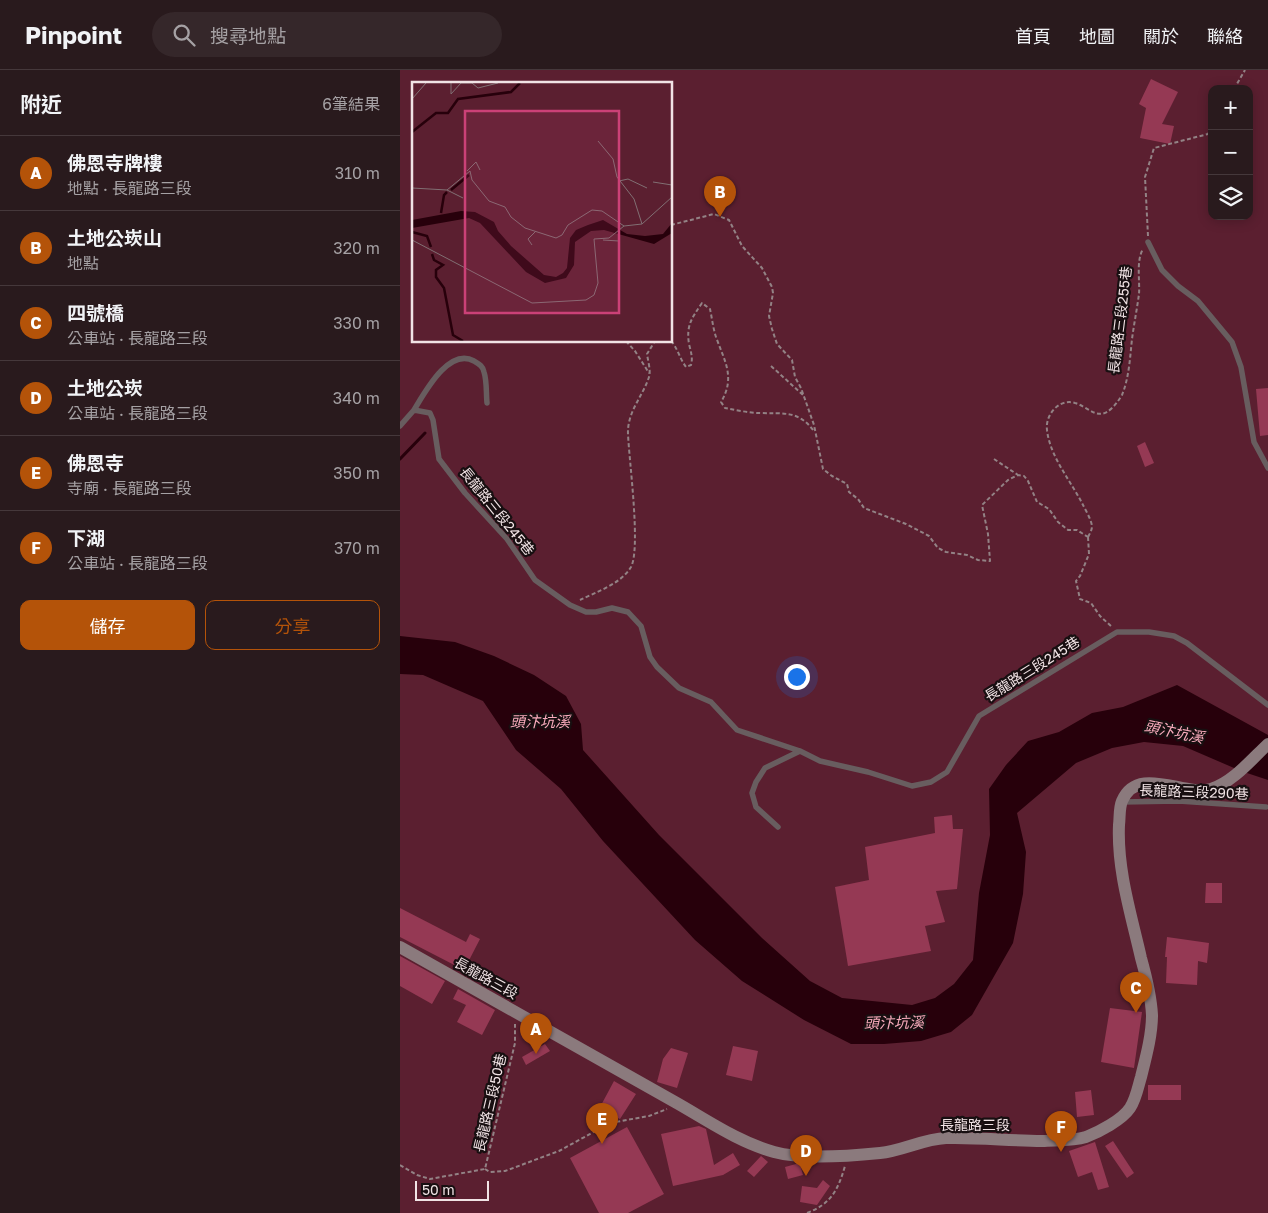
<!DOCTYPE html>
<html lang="zh-TW">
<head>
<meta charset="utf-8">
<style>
  body { margin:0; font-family:"Golos Text","Noto Sans TC",sans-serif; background:#35272a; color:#f1f3f6 }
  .controls { position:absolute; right:15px; top:15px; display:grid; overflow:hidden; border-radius:10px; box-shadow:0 2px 12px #0003 }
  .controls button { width:45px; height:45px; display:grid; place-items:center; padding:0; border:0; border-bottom:1px solid #45383b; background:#291a1d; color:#f1f3f6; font:25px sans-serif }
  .scale { position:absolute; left:15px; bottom:12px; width:74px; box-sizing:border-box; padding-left:5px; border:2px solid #f1e3e5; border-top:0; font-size:14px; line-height:18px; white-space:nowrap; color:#f1e3e5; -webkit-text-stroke:4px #180f11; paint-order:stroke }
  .you { position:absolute; left:396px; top:606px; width:18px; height:18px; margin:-12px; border:4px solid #fff; border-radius:50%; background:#1a73e8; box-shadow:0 0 0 8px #1a73e833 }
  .badge { display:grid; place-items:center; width:32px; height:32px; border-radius:50%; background:#b45309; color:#fff; font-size:16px; font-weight:700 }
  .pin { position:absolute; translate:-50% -41px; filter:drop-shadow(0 1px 2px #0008) }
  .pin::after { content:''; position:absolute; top:26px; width:18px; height:15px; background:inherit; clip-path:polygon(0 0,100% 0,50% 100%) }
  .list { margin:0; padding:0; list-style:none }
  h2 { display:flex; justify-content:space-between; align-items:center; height:65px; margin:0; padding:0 20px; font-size:21px }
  h2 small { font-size:16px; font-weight:400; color:#a5a1a4 }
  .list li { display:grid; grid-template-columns:32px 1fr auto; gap:15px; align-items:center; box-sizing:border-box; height:75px; padding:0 20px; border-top:1px solid #45383b }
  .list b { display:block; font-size:19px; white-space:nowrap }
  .list p { margin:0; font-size:16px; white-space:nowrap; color:#a5a1a4 }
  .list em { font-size:16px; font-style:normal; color:#a5a1a4 }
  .actions { display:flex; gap:10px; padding:15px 20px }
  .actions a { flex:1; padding:11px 0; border:1px solid #b45309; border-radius:10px; text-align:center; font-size:18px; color:#b45309 }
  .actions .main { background:#b45309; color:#fff }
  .icon { flex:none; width:28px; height:28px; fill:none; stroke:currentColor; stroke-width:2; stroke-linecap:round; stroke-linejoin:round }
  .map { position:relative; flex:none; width:868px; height:1143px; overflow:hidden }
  header { display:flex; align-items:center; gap:30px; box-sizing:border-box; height:70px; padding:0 25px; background:#291a1d; border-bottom:1px solid #45383b }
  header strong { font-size:24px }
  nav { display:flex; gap:28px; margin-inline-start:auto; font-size:18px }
  .search { width:350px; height:45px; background:#35272a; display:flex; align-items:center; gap:12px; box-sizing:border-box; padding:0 18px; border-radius:28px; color:#a5a1a4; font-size:19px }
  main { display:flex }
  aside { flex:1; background:#291a1d }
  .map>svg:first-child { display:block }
</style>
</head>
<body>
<header>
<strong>Pinpoint</strong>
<div class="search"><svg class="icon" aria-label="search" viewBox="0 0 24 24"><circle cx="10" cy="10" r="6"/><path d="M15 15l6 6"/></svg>搜尋地點</div>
<nav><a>首頁</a><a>地圖</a><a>關於</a><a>聯絡</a></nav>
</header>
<main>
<aside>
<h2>附近<small>6筆結果</small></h2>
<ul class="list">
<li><span class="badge">A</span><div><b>佛恩寺牌樓</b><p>地點 · 長龍路三段</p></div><em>310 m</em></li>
<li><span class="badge">B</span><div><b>土地公崁山</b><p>地點</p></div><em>320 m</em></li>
<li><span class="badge">C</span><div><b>四號橋</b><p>公車站 · 長龍路三段</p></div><em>330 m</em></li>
<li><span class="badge">D</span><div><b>土地公崁</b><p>公車站 · 長龍路三段</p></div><em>340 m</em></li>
<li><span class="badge">E</span><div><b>佛恩寺</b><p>寺廟 · 長龍路三段</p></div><em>350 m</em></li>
<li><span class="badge">F</span><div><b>下湖</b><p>公車站 · 長龍路三段</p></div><em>370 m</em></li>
</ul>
<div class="actions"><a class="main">儲存</a><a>分享</a></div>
</aside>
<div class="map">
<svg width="868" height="1143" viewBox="0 0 868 1143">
  <rect width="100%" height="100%" fill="#372227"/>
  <path fill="#5b1f30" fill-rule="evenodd" d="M0,0H868V1143H0ZM14,14H271V271H14ZM812,19H849V146H812Z"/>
  <path fill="#27000b" d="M0,566L55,572L94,586L134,605L166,626L181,654L183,680L259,765L362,868L410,911L442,928L512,935L535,928L554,914L573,890L579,823L590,765L589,719L606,695L628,671L659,662L692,643L723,637L777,615L868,665V710L841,701L783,676L744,672L712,678L676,693L617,743L626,782L623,824L613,873L572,945L551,962L521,971L484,974H451L404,950L342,911L295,870L203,771L161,719L116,680L83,631L23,605L0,604Z"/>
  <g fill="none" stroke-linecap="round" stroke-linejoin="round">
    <path stroke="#27000b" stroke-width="3" d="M0,389L25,363"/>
  </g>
  <path fill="#953954" d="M751,9L778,22L762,54L774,56L770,74L740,68L746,38L739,34Z
    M868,318V365L860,366L856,319Z
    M745,372L754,393L745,397L737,376Z
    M552,745L553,759H563L557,819L536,821L545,852L525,856L531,881L448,896L435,817L469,810L465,777L535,763L534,747Z
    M806,813H822V833H805Z
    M0,838L66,872L70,864L80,869L64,900L0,867Z
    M767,867L809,873L807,893L798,891L797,915L766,913L767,887H765Z
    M0,886L45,911L32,934L0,916Z
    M58,919L95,940L82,965L57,952L66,935L53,929Z
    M710,938L742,942L734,998L701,992Z
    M145,974L150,981L126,995L122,987Z
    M333,976L358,981L352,1011L326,1005Z
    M271,978L288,983L277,1018L257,1012L263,989Z
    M214,1011L236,1024L220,1049L199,1039Z
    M748,1015H781V1030H748Z
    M691,1020L694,1045L677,1047L675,1022Z
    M299,1056L306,1059L314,1095L333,1083L340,1095L323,1105L273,1116L261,1064Z
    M227,1057L264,1124L228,1143H199L170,1088Z
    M713,1071L734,1103L727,1108L705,1076Z
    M695,1072L709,1117L698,1120L692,1102L678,1107L669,1081Z
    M361,1086L368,1092L354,1107L347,1101Z
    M396,1094H400L403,1105L388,1109L385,1097Z
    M423,1110L430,1116L417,1135L400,1132L402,1116L417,1118Z"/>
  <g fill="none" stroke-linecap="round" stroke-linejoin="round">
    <path stroke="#938285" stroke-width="2" stroke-dasharray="4 2.5" stroke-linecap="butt" d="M834,19L845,0
      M271,155L314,144L329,150L342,176L362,198L372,217L373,223L369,246L372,259L377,274L392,290L395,307L401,318L414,355L423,399L432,406L447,414L449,422L458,429L464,438L506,454L529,466L538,478L546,482L567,485L578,490L590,491L588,464L582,435L608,410L618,405L624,406L628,411L637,432L649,439L658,452L668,460H677L688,467
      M748,166L745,107L754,78L808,64L812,57
      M226,271L235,281L249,303
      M271,271C277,277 280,289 286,297L291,295C293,288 291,282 289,274C286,255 292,248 302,233L310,239C312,248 313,258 316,267C324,290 336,307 321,332L325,338C336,340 349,343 360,343C383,344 398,340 413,360
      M371,296L403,325
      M594,389L618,405
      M688,467C690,463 692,460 692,456C691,449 686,441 683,435C671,411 650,387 647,360C645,345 659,328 675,333C689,337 698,352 712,338C716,334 719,330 722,325C729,308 730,288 732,269C734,254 737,239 739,224C740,210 736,191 743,179
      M688,467L689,484L680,506L676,511L680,529L691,533L700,546L712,557
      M180,530C196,522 221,514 231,497C241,478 229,390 228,364C227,342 243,326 249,307C251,301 248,291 247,284L255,271
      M0,1095L17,1105L30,1109L85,1099L115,973V954
      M85,1099L90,1102L105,1101L159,1081L210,1053L249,1046L267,1039
      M407,1143C431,1134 438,1120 445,1096"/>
    <path stroke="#685d5f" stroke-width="5.5" d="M748,172L762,200L778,216L798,231L832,272L841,297L854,372L868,398
      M14,340C25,322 49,277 74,291C79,294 83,296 84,302C87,311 86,323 87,333
      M0,356L14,340L30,343L33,350L39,389L65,423L107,469L135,510L170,535L186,542H196L212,538L228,542L241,556L250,587L257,597L279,618L311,632L337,660L400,681L420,691L468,702L512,716L531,712L547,702L579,646L717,562H749L774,566L787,573L868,635
      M722,732L779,731L866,737
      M378,757L356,737L352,723L356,712L365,698L400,681"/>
    <path stroke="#8b7a7d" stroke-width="12" d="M0,877L275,1032C307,1050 338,1072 374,1082C403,1090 450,1086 480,1083C502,1081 523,1069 546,1068C578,1067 610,1071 642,1071C657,1070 672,1071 686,1067C699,1062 722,1050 730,1038C736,1029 738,1017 741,1007C746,987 752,965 752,945C751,925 746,906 741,888C731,844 717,800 719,755C720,747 719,738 722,731C738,694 784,727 811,719C833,712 851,690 868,674"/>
  </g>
  <g text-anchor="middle" stroke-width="4.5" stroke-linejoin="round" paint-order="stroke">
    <g font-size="14" fill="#f1e3e5" stroke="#180f11">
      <text transform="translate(720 250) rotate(-83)" y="5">長龍路三段255巷</text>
      <text transform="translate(97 441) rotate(51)" y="5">長龍路三段245巷</text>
      <text transform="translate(632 599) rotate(-32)" y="5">長龍路三段245巷</text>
      <text transform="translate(794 722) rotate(2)" y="5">長龍路三段290巷</text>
      <text transform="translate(86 908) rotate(29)" y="5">長龍路三段</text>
      <text transform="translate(90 1033) rotate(-77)" y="5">長龍路三段50巷</text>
      <text x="575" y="1060">長龍路三段</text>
    </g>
    <g font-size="15" font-style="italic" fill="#faacbd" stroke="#180f11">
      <text x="140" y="657">頭汴坑溪</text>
      <text transform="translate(774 662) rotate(12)" y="5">頭汴坑溪</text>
      <text transform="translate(494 953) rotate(-1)" y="5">頭汴坑溪</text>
    </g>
  </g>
  <g transform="translate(12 12)">
    <rect width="260" height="260" fill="#372227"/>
    <path d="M0,1H260V259H0Z" fill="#5b1f30"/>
    <path d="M49,129L63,130L82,140L86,149L99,164L132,193L144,195L151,191L155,186L158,156L164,148L176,143L191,138L215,152L233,154L251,152L260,141V151L242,162L192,148L179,149L163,160L162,183L154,196L133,201L114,190L68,141L57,136L0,146V138Z" fill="#27000b"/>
    <path fill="none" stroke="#27000b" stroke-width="2.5" d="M0,50L24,31H36L46,17L99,10L108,1M39,108L57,93M29,131L32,113L35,110M0,150L15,154L19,165M20,172L22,178L31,183L24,188V195L32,206L41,253L51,259"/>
    <path fill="none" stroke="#816f73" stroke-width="1" d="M39,1V12L49,1H60L66,6L86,1M0,17L14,1M186,59L201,77L205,95L222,117L230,142M55,89L64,80L68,88M207,99L216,97L235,106M241,100L260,103M0,106L35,108L51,116M35,108L58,89L60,98L77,119L93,125L99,135L113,146L144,156L150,153L156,143L180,128L190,129L212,144M0,158L120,221L174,218L182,213L186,201L182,157L197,156L212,144L230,142L260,115M191,158L207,159M120,163L116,157L124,149"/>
    <path fill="#cb4177" fill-opacity="0.15" stroke="#cb4177" stroke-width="2.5" d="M53,29H207V231H53Z"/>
    <rect width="260" height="260" fill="none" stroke="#f1e3e5" stroke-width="2.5"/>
  </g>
</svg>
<div class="controls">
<button>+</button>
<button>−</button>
<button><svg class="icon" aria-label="layers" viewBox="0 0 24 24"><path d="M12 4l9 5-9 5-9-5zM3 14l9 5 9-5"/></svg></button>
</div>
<div class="scale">50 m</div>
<div class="you"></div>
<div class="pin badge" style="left:136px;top:984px">A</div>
<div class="pin badge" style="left:320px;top:147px">B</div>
<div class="pin badge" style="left:736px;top:943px">C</div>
<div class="pin badge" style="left:406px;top:1106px">D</div>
<div class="pin badge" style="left:202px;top:1074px">E</div>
<div class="pin badge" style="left:661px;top:1082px">F</div>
</div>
</main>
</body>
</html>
